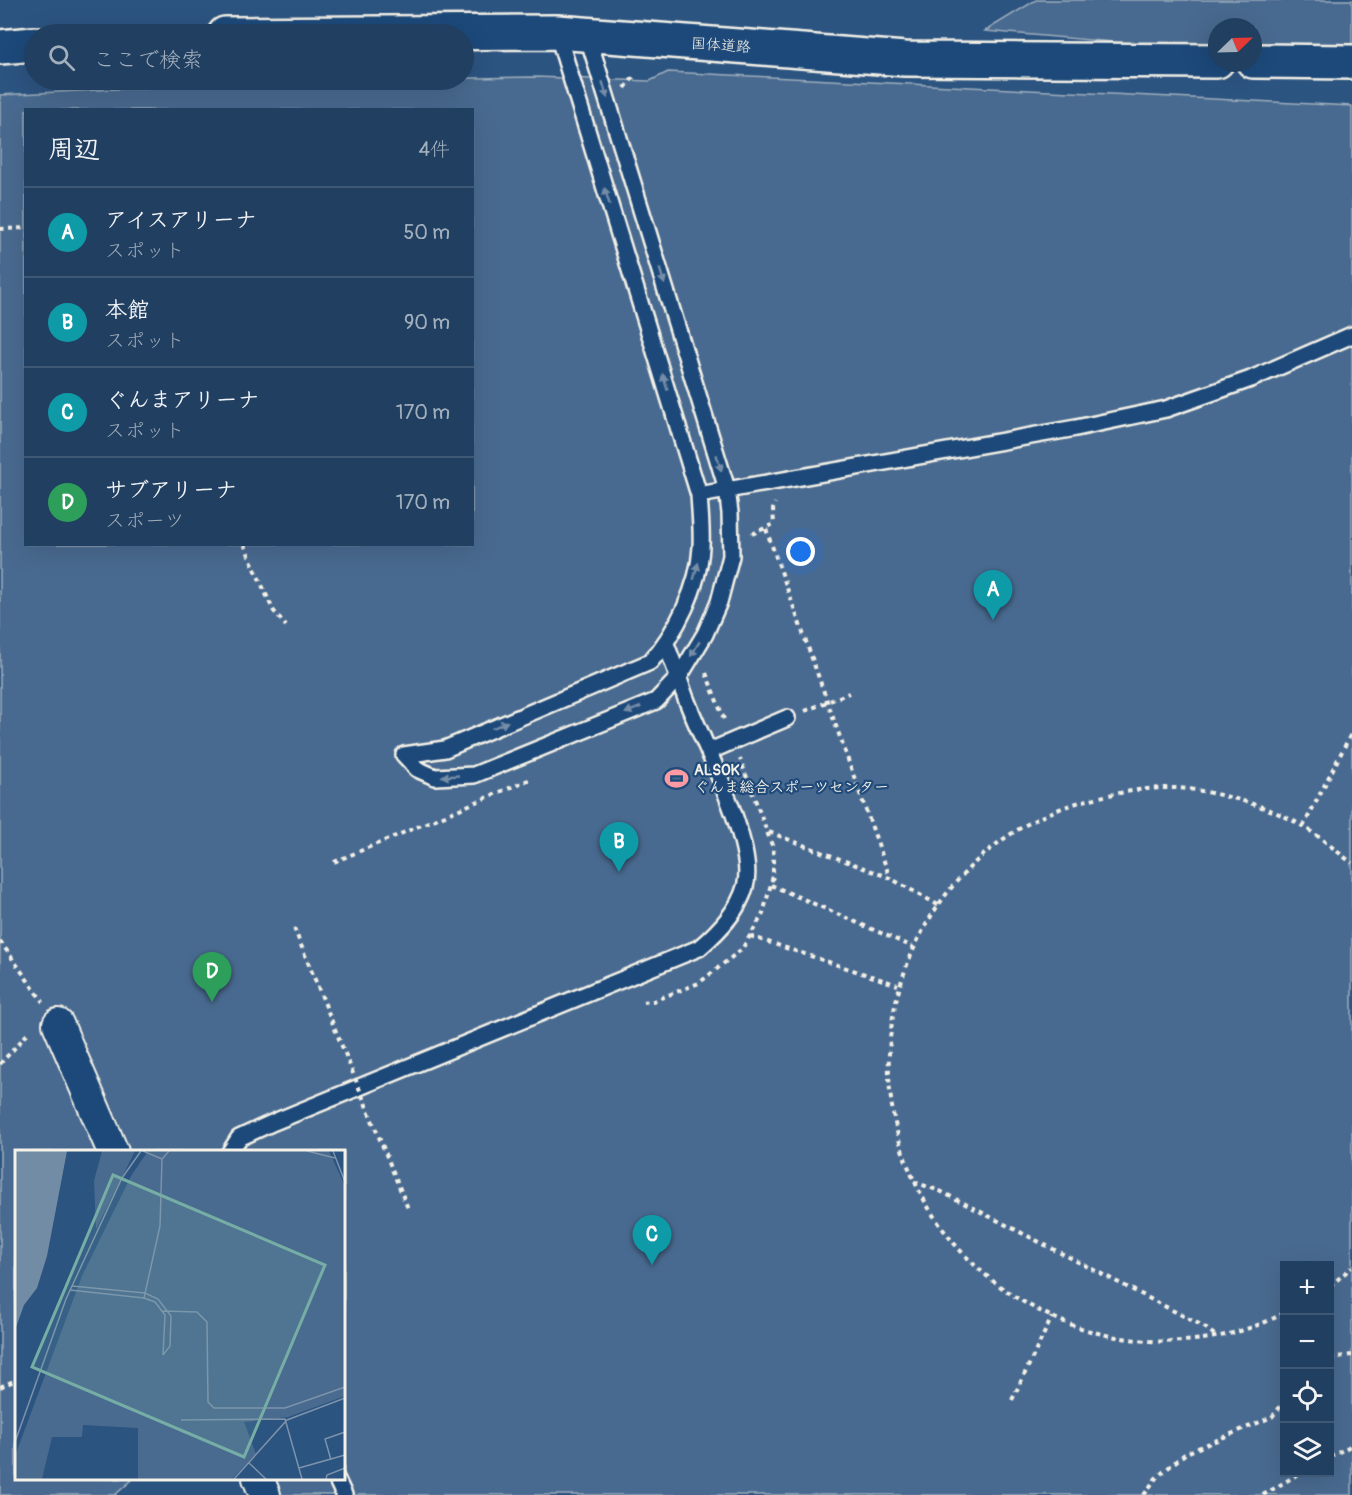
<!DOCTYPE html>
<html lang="ja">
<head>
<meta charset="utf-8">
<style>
  body { margin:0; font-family:Pangolin,"Klee One",sans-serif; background:#2d4a6a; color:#f1f3f6 }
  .controls { position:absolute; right:18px; bottom:18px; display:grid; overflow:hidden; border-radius:0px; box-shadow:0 6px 24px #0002 }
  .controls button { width:54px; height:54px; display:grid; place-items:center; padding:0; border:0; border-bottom:2px solid #3e5876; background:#213f61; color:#f1f3f6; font:30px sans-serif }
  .compass { position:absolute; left:1208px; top:18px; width:54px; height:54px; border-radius:50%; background:#213f61; box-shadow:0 6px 24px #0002; rotate:67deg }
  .you { position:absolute; left:801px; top:552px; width:21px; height:21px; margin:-15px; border:4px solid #fff; border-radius:50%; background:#1a73e8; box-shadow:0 0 0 9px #1a73e833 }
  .badge { display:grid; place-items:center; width:39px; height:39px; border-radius:50%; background:#95b2f1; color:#fff; font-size:20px; font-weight:700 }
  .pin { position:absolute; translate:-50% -50px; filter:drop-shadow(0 2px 3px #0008) }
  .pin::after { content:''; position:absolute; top:32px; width:21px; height:18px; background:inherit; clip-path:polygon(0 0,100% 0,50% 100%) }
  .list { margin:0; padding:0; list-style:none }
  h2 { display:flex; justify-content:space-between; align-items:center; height:78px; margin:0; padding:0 24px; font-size:26px }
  h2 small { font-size:20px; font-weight:400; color:#a2afbd }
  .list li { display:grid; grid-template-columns:39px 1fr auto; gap:18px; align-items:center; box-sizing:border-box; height:90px; padding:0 24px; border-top:2px solid #3e5876 }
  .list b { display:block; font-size:22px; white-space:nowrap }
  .list p { margin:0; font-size:20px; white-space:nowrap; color:#a2afbd }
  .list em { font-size:20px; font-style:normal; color:#a2afbd }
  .icon { flex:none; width:33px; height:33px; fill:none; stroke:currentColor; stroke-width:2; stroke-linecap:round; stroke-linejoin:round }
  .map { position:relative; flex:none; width:1352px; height:1495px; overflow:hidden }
  .search { position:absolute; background:#213f61; box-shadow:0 6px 24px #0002; left:24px; top:24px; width:450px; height:66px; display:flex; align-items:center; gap:15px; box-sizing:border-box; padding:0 21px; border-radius:33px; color:#a2afbd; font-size:22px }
  .panel { position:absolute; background:#213f61; box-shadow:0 6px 24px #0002; left:24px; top:108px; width:450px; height:438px; border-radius:0px }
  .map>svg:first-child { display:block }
</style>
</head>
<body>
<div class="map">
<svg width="1352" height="1495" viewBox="0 0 1352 1495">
  <rect width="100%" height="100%" fill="#2c5481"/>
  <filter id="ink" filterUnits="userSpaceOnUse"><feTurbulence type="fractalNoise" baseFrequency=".0167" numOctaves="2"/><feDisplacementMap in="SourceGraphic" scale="12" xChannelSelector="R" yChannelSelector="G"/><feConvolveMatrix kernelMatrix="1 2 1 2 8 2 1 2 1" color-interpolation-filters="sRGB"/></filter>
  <g filter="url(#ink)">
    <path fill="#496b90" stroke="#9eaebc" stroke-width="1.5" fill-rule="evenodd" d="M1036,0H1352V60L1253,54V27H1217V51L985,31Z
      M668,72L1352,106V1495H278L270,1479L344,1478V1152H16V1478L133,1479L115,1495H0V95L253,82L535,77L650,81ZM26,110H472V544H26ZM1284,1266H1330V1472H1284Z"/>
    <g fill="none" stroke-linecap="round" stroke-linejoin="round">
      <defs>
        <path id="lane" d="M699,495L1076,428L1166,409L1251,379L1352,335
          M710,751L787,718
          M404,755L417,769L435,777L474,775L656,701L679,677L705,634L719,602L731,556L730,513L727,489L587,34
          M404,755L445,749L650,662C676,633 699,587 701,547C702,530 700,512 699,495L557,32
          M230,1152L239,1138L274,1122L699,948C718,932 738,912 745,887C758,847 700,737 685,696C679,679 673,662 666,644
          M336,1478L344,1495"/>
        <path id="street" d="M58,1024L113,1152
          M258,1478L265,1495"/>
        <path id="secondary" d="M225,34L557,32L905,59L1217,61
          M0,47L34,44
          M1253,61L1352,62"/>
      </defs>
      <use href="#lane" stroke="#f4f1e8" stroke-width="20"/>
      <use href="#street" stroke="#f4f1e8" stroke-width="34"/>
      <use href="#secondary" stroke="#f4f1e8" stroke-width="38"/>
      <path stroke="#f4f1e8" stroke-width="4" stroke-dasharray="4.5 4.5" stroke-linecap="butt" d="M625,88L636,74
        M0,229L26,228
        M766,529L890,878
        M752,534L774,524L773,509L775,503
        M244,544L273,610L286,626
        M706,673L725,722
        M805,711L849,693
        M1303,827L1352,732
        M769,832L890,878L938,905
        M334,862L533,778
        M771,885L913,947
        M750,936L898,985
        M0,941L43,1002
        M643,1002L653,1001L699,983L742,949L763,914L773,876V848L740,759
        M0,1064L30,1031
        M914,1182L940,1191L1203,1326L1216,1336
        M1330,1286L1352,1267
        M1284,1313C1215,1350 1128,1350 1057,1319C999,1294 952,1252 922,1196C837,1039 922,835 1100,797C1131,790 1164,785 1196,790C1233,797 1272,807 1304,827C1321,837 1336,851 1352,863
        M1330,1358L1352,1355
        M0,1387L16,1380
        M1012,1400L1052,1317
        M1330,1457L1352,1445
        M1144,1495L1156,1478L1186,1453L1272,1417L1284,1402
        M1263,1495L1302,1472"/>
      <use href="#lane" stroke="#1f4a7a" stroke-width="15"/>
      <use href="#street" stroke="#1f4a7a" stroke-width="30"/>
      <use href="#secondary" stroke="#1f4a7a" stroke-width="33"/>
      <path stroke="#f4f1e8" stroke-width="4" stroke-dasharray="4.5 4.5" stroke-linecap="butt" d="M294,928L409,1211"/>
    </g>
    <defs><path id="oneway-solid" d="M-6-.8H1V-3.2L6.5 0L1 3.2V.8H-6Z" transform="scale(1.5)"/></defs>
    <g fill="#748da6">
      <use href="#oneway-solid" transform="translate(605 90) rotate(73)"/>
      <use href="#oneway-solid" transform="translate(607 196) rotate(-107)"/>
      <use href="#oneway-solid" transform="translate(662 276) rotate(73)"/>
      <use href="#oneway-solid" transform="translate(665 382) rotate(-107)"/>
      <use href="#oneway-solid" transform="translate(719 463) rotate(73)"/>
      <use href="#oneway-solid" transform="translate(696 571) rotate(-75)"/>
      <use href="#oneway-solid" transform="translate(695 649) rotate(121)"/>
      <use href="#oneway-solid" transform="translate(633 710) rotate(158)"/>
      <use href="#oneway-solid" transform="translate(500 725) rotate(-23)"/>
      <use href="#oneway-solid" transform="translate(450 776) rotate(177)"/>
    </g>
  </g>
  <defs>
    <symbol id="stadium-bare" viewBox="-9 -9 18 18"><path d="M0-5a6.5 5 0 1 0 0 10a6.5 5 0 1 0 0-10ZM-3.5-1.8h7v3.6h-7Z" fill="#ff9aa2" stroke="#1f4a7a" stroke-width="2.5" paint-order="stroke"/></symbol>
  </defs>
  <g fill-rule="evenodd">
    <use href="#stadium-bare" x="660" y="762" width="33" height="33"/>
  </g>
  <g text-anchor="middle" stroke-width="4.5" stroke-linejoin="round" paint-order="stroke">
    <g font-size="15" fill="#f4f1e8" stroke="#1f4a7a">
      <text transform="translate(721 45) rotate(4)" y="5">国体道路</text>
    </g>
    <g font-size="15" font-weight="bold" fill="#f4f1e8" stroke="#1f4a7a" text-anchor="start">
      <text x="694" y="775">ALSOK<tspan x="694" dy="17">ぐんま総合スポーツセンター</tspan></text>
    </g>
  </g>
  <g transform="translate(15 1150)">
    <rect width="330" height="330" fill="#2c5481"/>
    <path d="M87,1H120L81,79L79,31ZM133,1H314L330,36V246L273,267L229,272L241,304L217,329H123V278L68,275L67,287H37L27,329H0V306L67,126L116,26Z" fill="#496b90"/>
    <path d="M0,1H52L32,106L22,138L9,155L0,180Z" fill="#738ca6"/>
    <path fill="none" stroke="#7c93aa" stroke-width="1.5" d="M128,1L147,9M292,1L320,8M318,1L330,32M57,136L130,143L143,149L156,166L155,196L148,205M55,140L129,148L140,152L150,165L148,205M129,148L145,76L147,9L154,1M148,161L182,162L192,172L193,252L199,258H270L330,237M166,270L270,269L287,329M0,292L51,149L107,28L126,1M316,310L310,289L330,282M234,313L251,329M284,318L330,305M219,329L272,270L330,248M311,329L312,325L330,318"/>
    <path fill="#76ada5" fill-opacity="0.15" stroke="#76ada5" stroke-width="3" d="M98,25L310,115L229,307L17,217Z"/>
    <rect width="330" height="330" fill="none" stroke="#f4f1e8" stroke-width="3"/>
  </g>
</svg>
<div class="controls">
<button>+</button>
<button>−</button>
<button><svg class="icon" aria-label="locate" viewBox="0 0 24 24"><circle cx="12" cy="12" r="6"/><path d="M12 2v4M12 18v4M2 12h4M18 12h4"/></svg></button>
<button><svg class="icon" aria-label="layers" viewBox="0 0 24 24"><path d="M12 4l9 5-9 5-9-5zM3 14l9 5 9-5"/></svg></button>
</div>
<svg class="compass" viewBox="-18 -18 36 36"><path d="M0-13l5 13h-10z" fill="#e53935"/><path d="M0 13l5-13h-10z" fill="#a2afbd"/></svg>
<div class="you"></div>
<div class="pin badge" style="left:993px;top:620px;background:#0f9aa8">A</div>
<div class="pin badge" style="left:619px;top:872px;background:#0f9aa8">B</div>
<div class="pin badge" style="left:652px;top:1265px;background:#0f9aa8">C</div>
<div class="pin badge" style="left:212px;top:1002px;background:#2e9e5b">D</div>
<div class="search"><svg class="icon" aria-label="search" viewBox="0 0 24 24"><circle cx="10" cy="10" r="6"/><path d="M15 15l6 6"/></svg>ここで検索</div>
<section class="panel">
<h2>周辺<small>4件</small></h2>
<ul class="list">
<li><span class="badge" style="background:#0f9aa8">A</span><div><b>アイスアリーナ</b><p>スポット</p></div><em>50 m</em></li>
<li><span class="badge" style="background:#0f9aa8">B</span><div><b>本館</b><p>スポット</p></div><em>90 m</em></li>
<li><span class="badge" style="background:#0f9aa8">C</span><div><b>ぐんまアリーナ</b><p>スポット</p></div><em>170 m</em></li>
<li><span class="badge" style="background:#2e9e5b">D</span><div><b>サブアリーナ</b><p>スポーツ</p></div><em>170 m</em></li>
</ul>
</section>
</div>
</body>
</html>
